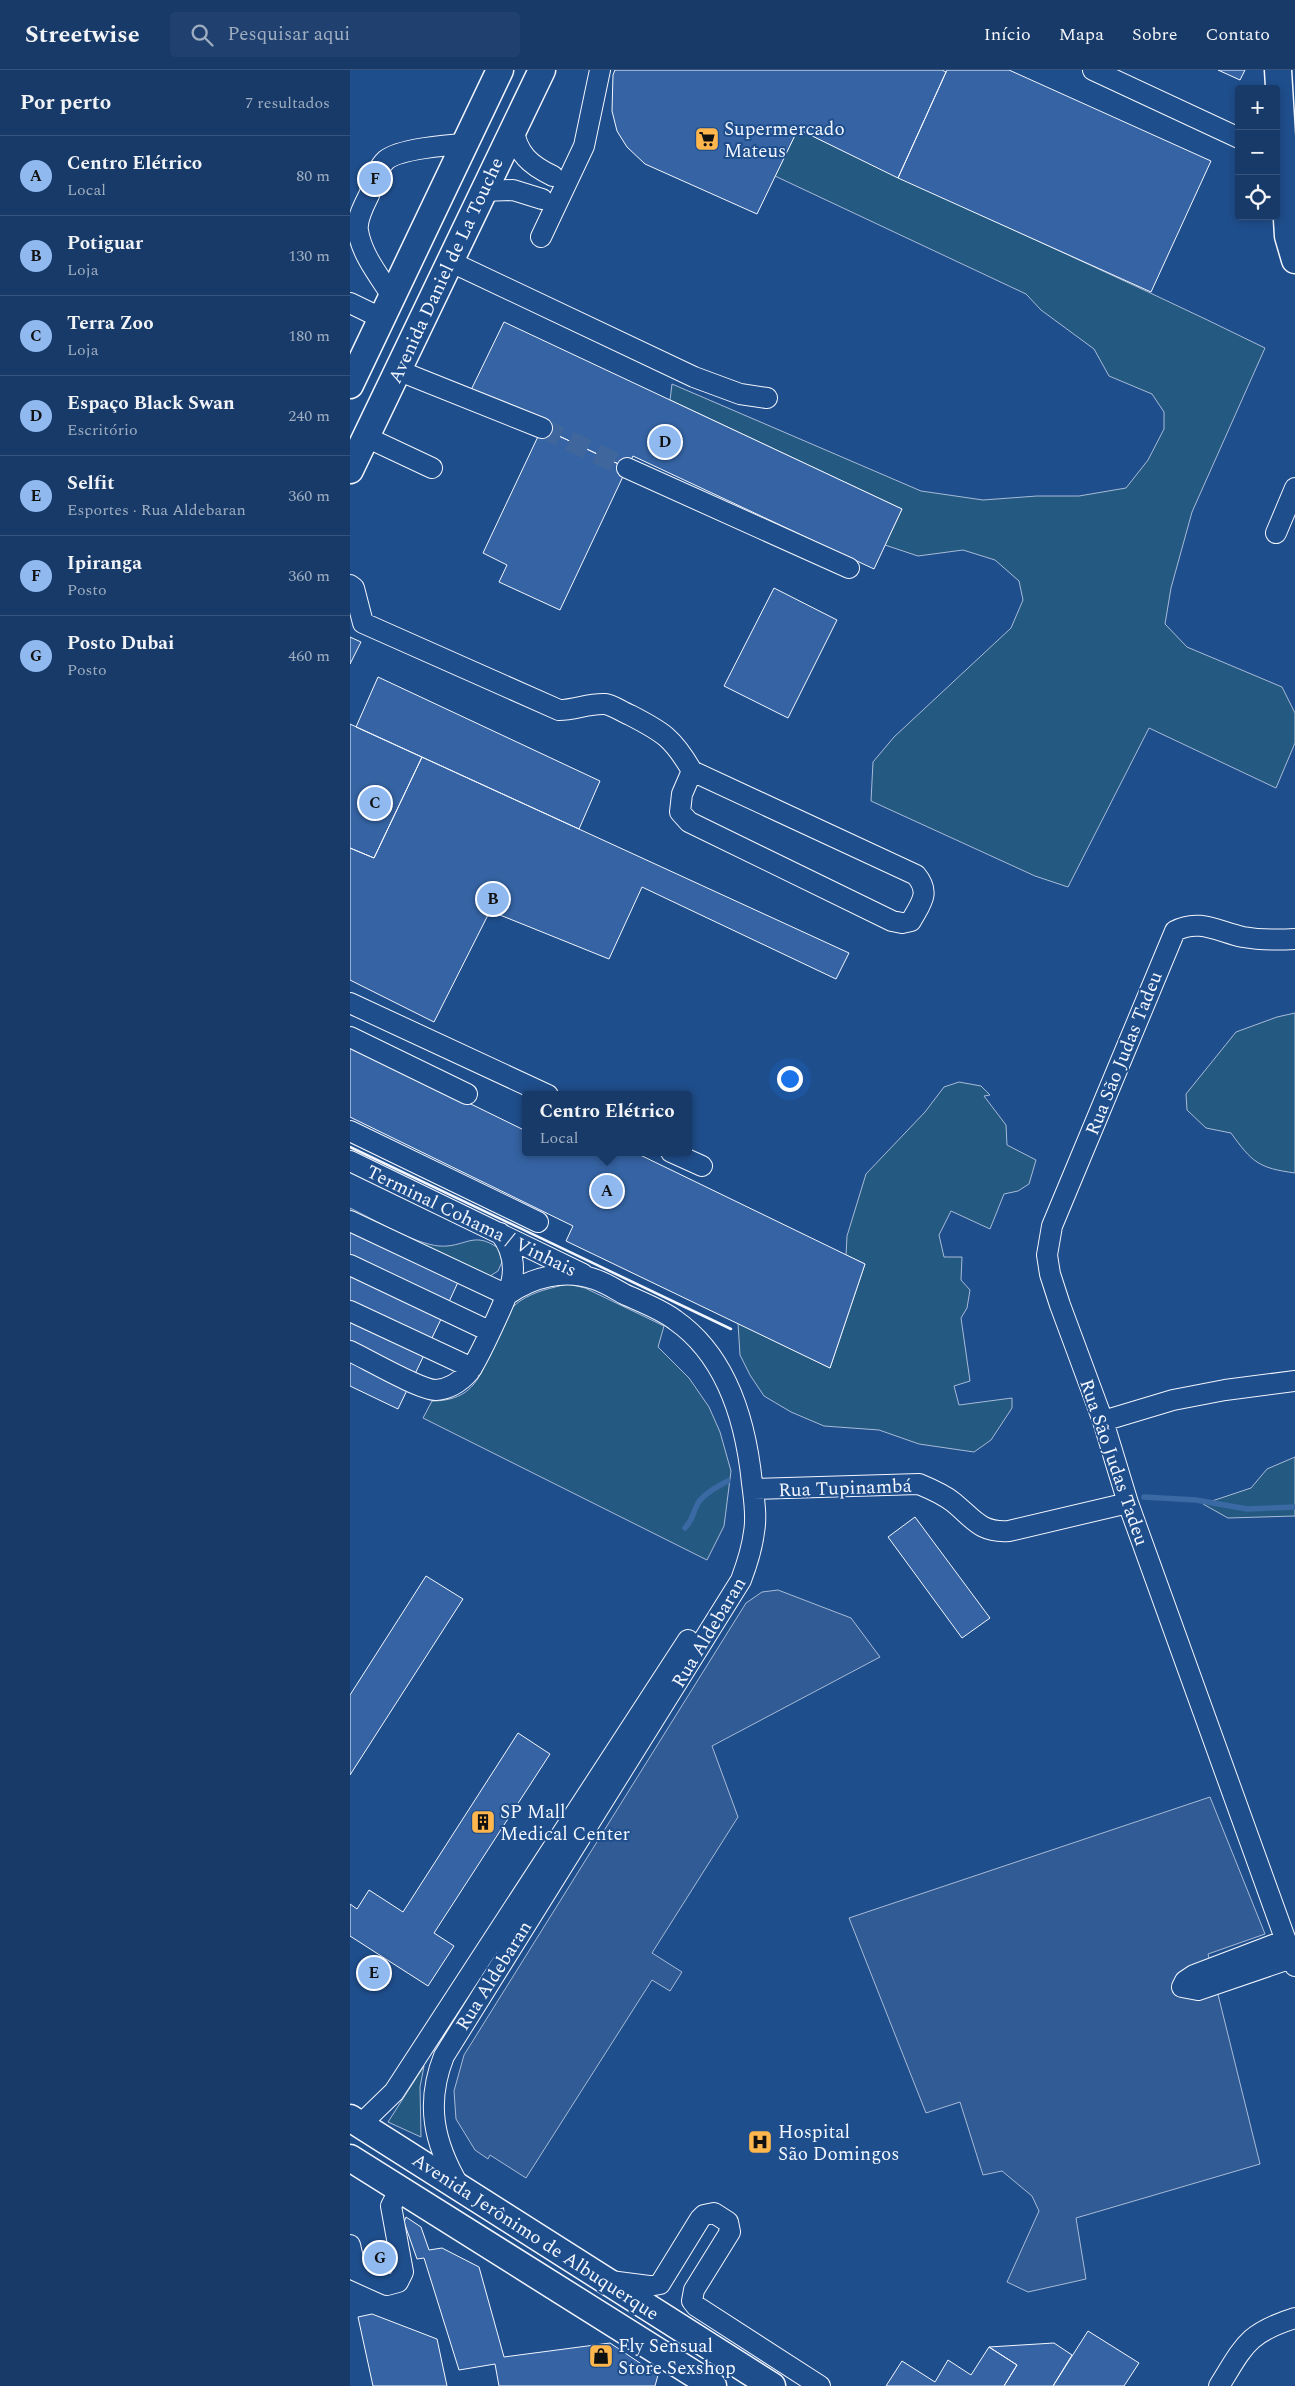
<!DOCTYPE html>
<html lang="pt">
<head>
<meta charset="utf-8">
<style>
  body { margin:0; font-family:Spectral,serif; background:#20416f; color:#f1f3f6 }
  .controls { position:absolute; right:15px; top:15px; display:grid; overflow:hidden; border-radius:5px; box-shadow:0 2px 8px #0003 }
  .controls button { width:45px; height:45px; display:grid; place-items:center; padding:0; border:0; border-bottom:1px solid #36547d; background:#173a69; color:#f1f3f6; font:25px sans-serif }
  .you { position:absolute; left:439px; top:1008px; width:18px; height:18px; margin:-12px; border:4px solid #fff; border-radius:50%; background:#1a73e8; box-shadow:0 0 0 8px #1a73e833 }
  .badge { display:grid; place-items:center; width:32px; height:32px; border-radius:50%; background:#90b9f0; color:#111; font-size:16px; font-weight:700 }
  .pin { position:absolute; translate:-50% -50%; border:2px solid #fff; box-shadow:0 1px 5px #0006 }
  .popup { position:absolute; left:172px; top:1021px; width:170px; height:65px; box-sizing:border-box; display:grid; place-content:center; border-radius:5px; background:#173a69; filter:drop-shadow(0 1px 4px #0005); font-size:16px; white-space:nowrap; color:#9eadc0 }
  .popup b { font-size:19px; color:#f1f3f6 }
  .popup::after { content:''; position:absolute; left:50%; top:100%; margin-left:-10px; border:10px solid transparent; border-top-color:#173a69 }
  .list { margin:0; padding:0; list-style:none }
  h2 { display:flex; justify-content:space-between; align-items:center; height:65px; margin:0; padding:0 20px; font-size:21px }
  h2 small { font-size:16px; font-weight:400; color:#9eadc0 }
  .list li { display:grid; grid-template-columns:32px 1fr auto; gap:15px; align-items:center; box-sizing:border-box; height:80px; padding:0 20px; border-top:1px solid #36547d }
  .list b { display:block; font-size:19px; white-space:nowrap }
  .list p { margin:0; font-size:16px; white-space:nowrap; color:#9eadc0 }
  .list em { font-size:16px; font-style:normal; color:#9eadc0 }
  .icon { flex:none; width:28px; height:28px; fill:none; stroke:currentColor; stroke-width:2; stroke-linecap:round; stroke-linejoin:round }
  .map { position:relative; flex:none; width:945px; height:2316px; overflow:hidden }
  header { display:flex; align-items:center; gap:30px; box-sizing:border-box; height:70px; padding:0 25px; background:#173a69; border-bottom:1px solid #36547d }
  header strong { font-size:24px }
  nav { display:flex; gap:28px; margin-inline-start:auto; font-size:18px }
  .search { width:350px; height:45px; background:#20416f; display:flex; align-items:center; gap:12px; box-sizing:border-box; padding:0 18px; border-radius:5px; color:#9eadc0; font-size:19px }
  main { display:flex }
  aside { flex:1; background:#173a69 }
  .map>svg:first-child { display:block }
</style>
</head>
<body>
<header>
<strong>Streetwise</strong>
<div class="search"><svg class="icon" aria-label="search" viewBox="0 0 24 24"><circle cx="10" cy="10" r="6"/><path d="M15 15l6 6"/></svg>Pesquisar aqui</div>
<nav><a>Início</a><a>Mapa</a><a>Sobre</a><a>Contato</a></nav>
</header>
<main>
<aside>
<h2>Por perto<small>7 resultados</small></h2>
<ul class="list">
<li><span class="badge">A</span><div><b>Centro Elétrico</b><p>Local</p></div><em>80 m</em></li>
<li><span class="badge">B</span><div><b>Potiguar</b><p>Loja</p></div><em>130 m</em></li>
<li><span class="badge">C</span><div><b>Terra Zoo</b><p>Loja</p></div><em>180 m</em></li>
<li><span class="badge">D</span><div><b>Espaço Black Swan</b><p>Escritório</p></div><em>240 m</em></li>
<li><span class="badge">E</span><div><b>Selfit</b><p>Esportes · Rua Aldebaran</p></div><em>360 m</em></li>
<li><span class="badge">F</span><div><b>Ipiranga</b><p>Posto</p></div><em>360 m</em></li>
<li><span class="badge">G</span><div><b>Posto Dubai</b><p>Posto</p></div><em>460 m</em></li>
</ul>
</aside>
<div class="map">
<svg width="945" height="2316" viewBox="0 0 945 2316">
  <rect width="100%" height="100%" fill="#1f4e8c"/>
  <path fill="#245a82" stroke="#a8bbd7" d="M448,59C602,134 761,202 915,278L842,442L821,518L815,554L837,577L932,617L945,643V673L926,718L799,658L718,817L685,806L521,731L523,692L544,667L661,558L673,530L669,511L645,490L613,480L568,486L535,475L552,439L320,330L322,314L571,421L633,430L687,426H729L776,418L798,390L814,359V342L802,324L759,306L744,279L691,240L676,224L425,106Z
    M945,943V1103C908,1098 902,1092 881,1063L856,1058L837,1040L836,1024L886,962L927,947Z
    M609,1012L631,1016L640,1025L634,1026L656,1055L657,1075L686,1090L679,1114L668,1121L654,1124L640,1159L601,1141L589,1165L594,1187H612L611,1210L620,1220L617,1238L611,1248L620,1311L604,1316L609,1335L662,1328V1338L641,1370L624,1382L569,1374L529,1360L474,1356L441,1342L414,1326L400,1305L390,1285L388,1253L480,1298L515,1194L496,1185L497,1166L516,1104L575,1042L594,1017Z
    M0,1138C23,1149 65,1174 89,1176C115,1178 123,1160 148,1178L152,1192L148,1201L140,1206L133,1204L0,1142Z
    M218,1214L235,1218L314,1256L308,1277L339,1308L359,1337L370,1362L381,1401L374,1456L357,1490L73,1348L82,1331C150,1331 128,1261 170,1231C185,1221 201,1218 218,1214Z
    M945,1387V1446L878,1448L853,1434L901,1418L917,1399Z
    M74,1996L70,2017L71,2067L38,2052Z"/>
  <path fill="#305b95" stroke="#a8bbd7" d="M428,1520L501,1548L530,1587L362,1676L388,1747L302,1883L332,1902L320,1921L302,1910L176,2108L140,2085L138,2089L125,2080L106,2049L104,2021L114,1985L396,1533L412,1522Z
    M860,1727L915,1864L858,1884L910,2094L726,2148L736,2209L678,2222L657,2212L689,2141L682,2126L652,2101L633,2105L610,2032L576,2043L499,1848Z"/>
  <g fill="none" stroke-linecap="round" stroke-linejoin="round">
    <path stroke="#3b69a3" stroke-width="5.5" d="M794,1427L846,1430L897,1439L945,1437
      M335,1458C344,1448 342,1444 348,1433C354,1424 368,1416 378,1411"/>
  </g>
  <path fill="#3563a3" stroke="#f2f6ff" d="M265,0H592L596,2L548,108L448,59L407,144L295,94L277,77L267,61L262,41L263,5Z
    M597,0H659L861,91L801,222L548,108Z
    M868,0H895L890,10Z
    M154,252L552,439L524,499L283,386L277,398L192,358L121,320Z
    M192,358L277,398L210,540L149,512L157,495L133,483Z
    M424,518L487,550L438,648L374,616Z
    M0,567L11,572L0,594Z
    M28,607L250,711L229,759L6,657Z
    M0,654L72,687L24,788L0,778Z
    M72,687L499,883L486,909L292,817L259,889L140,841L84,952L0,910V778L24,788Z
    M0,975L176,1061V1082H219L225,1085L226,1082H284L515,1194L480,1298L216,1171L223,1156L0,1047Z
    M0,1158L109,1210L98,1234L0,1188Z
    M0,1200L93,1245L80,1272L0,1234Z
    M0,1247L75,1283L64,1306L0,1276Z
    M0,1288L59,1316L48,1339L0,1316Z
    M565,1447L640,1548L612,1568L538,1467Z
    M76,1506L113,1529L0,1705V1625Z
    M168,1663L200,1684L84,1863L104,1876L78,1916L0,1866V1834L7,1839L19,1820L53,1842Z
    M56,2147L71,2157L79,2180L92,2178L129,2197L154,2287L260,2273L308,2305L305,2316H149L145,2294L109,2300L74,2188L67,2189L54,2152Z
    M22,2244L87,2269L97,2316H23L8,2247Z
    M738,2261L789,2293L774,2316H703Z
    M704,2273L722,2285L703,2316H654L667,2295L639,2277Z
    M639,2277L667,2295L654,2316H536L552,2291L585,2312L598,2290L621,2305Z"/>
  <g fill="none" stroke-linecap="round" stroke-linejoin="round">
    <path stroke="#3f679d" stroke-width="20" stroke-dasharray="20 10" stroke-linecap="butt" d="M192,358L277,398"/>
    <defs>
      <path id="minor" d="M743,0L889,68
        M163,57C167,84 180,95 203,106
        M133,121L163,120L192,129
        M191,167L234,76L250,0
        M99,191L344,307L390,324L417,328
        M42,226C29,206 12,185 8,161C6,150 14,135 19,125C23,114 27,98 36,90C49,79 97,75 115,74
        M0,233L31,248
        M47,300L192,358
        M16,367L82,398
        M277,398L499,498
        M926,463L945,418
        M0,515L4,518L13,553L209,640C225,640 239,633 255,634C263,635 272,642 280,645C313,662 323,668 342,701L566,805C581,823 571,833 561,851L552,853L542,851L339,752L330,742L332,724L342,701
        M945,869C929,870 910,870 893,867C869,862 849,848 825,861L702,1156L697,1185L700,1204L710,1235L753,1351L778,1433L945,1896
        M0,933L198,1025
        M0,967L117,1024
        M0,1061L188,1152
        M321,1082L352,1096
        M0,1091L233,1204
        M0,1151L157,1225
        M0,1195L139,1261
        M0,1241L122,1298
        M0,1281C17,1289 70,1320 86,1320C99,1319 111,1311 119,1302C127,1292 160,1222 162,1209C165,1192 161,1177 150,1163
        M753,1351L823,1330L875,1320L945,1311
        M403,1419L569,1414C581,1419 593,1424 603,1432C624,1449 630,1463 659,1461L778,1433
        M936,1870L844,1905L835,1911L832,1917L848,1920L942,1888
        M11,2054L44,2022L338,1570
        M109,2116C84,2073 75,2034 94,1986L391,1510C397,1494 402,1479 404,1462C407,1446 404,1429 402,1413C396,1353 378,1287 325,1250C311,1239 291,1232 274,1224C265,1219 254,1212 244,1209C214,1199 182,1207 157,1225
        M0,2175L6,2201L37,2215L48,2212L53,2202L41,2136L50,2119
        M260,2211L299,2216L310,2214L350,2149L354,2145L364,2143L378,2152L380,2162L344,2220L342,2231L346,2236L470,2316
        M869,2316C894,2276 897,2263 945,2248"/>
      <path id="major" d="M928,0L938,166L945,190
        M0,315L150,0
        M0,400L192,0
        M0,2048L422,2316
        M0,2088L363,2316"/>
    </defs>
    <use href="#minor" stroke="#f2f6ff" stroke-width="22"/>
    <use href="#major" stroke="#f2f6ff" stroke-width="29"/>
    <use href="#minor" stroke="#1f4e8c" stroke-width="20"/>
    <use href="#major" stroke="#1f4e8c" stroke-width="26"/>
    <path stroke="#f2f6ff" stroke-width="2.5" d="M0,1077L381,1259"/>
  </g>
  <defs>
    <symbol id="supermarket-square" viewBox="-11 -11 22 22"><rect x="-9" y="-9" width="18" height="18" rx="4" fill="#ffb74d" stroke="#1f4e8c"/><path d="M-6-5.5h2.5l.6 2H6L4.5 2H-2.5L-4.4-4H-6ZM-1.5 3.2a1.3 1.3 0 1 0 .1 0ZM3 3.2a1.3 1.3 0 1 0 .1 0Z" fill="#111"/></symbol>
    <symbol id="building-square" viewBox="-11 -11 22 22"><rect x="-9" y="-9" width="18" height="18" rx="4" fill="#ffb74d" stroke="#1f4e8c"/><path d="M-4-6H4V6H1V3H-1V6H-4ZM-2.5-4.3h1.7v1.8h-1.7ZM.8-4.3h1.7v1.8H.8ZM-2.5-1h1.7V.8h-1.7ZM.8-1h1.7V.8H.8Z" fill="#111"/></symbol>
    <symbol id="hospital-square" viewBox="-11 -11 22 22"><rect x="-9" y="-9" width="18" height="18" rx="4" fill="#ffb74d" stroke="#1f4e8c"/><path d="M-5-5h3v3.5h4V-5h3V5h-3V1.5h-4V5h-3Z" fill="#111"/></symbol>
    <symbol id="shop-square" viewBox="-11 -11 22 22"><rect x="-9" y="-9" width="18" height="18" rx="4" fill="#ffb74d" stroke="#1f4e8c"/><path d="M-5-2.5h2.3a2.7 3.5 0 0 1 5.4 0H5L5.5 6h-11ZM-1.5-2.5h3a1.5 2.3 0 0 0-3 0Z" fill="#111"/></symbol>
  </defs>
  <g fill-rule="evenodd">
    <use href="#supermarket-square" x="343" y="55" width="28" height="28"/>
    <use href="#building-square" x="119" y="1738" width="28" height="28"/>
    <use href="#hospital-square" x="396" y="2058" width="28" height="28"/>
    <use href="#shop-square" x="237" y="2272" width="28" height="28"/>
  </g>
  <g text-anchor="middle" stroke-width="4" stroke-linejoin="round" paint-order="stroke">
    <g font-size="19" fill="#f2f6ff" stroke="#1f4e8c" text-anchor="start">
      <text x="374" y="65">Supermercado<tspan x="374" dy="22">Mateus</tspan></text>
      <text x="150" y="1748">SP Mall<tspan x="150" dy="22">Medical Center</tspan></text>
      <text x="428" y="2068">Hospital<tspan x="428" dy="22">São Domingos</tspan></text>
      <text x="268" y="2282">Fly Sensual<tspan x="268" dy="22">Store Sexshop</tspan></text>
    </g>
    <g font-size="19" fill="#f2f6ff" stroke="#1f4e8c">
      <text transform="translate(95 200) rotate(-65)" y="7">Avenida Daniel de La Touche</text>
      <text transform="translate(773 983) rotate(-68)" y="7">Rua São Judas Tadeu</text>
      <text transform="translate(122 1150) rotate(26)" y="7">Terminal Cohama / Vinhais</text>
      <text transform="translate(765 1392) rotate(71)" y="7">Rua São Judas Tadeu</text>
      <text transform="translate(495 1417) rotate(-2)" y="7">Rua Tupinambá</text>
      <text transform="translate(358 1562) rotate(-59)" y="7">Rua Aldebaran</text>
      <text transform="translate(143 1905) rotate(-58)" y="7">Rua Aldebaran</text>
      <text transform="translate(186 2166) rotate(33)" y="7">Avenida Jerônimo de Albuquerque</text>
    </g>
  </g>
</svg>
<div class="controls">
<button>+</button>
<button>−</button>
<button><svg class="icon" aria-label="locate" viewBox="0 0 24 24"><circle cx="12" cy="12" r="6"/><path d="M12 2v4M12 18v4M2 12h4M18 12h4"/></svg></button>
</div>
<div class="you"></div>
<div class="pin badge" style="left:257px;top:1121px">A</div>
<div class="popup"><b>Centro Elétrico</b>Local</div>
<div class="pin badge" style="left:143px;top:829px">B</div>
<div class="pin badge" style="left:25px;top:733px">C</div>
<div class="pin badge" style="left:315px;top:372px">D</div>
<div class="pin badge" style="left:24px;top:1903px">E</div>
<div class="pin badge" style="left:25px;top:109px">F</div>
<div class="pin badge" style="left:30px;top:2188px">G</div>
</div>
</main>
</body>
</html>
